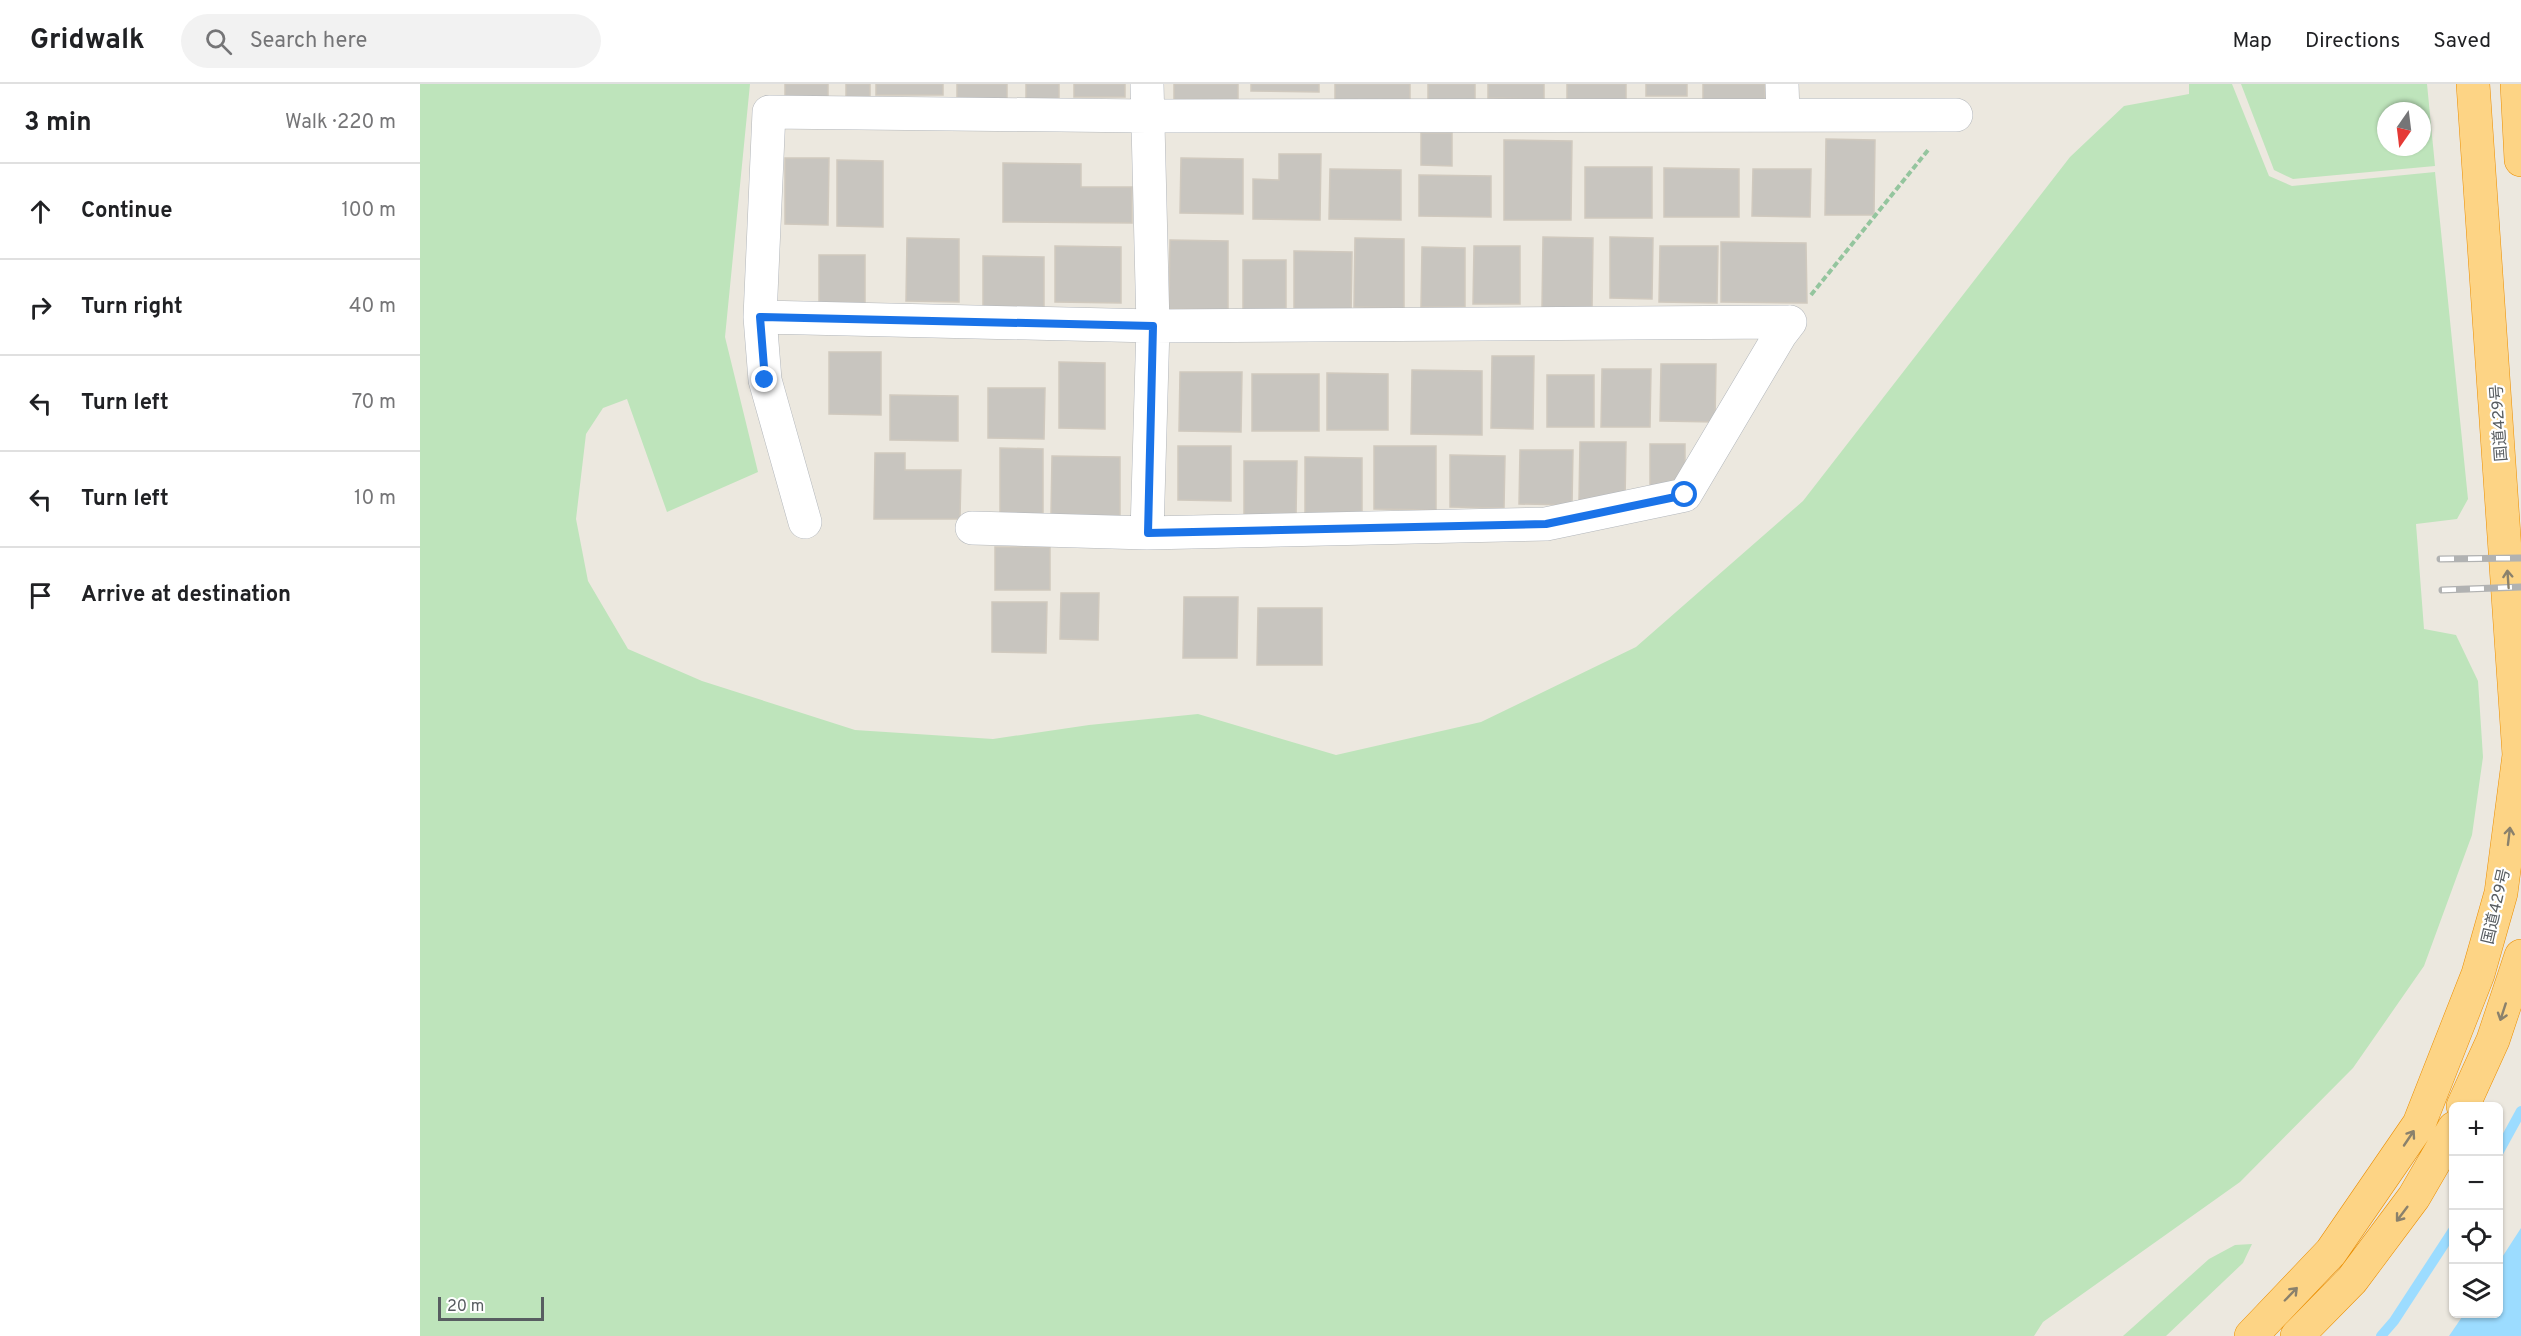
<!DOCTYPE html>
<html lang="en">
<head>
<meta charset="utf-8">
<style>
  body { margin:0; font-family:Overpass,"Noto Sans JP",sans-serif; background:#f2f2f2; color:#202124 }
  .controls { position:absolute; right:18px; bottom:18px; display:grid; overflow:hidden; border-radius:9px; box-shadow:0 2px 4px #0004 }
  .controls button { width:54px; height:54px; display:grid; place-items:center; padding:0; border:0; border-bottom:2px solid #e0e0e0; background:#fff; color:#202124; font:30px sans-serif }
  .compass { position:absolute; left:1957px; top:18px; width:54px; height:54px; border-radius:50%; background:#fff; box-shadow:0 2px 4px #0004; rotate:194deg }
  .scale { position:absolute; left:18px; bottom:15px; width:106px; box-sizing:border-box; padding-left:6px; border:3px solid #585d61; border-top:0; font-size:16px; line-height:21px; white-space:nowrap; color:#585d61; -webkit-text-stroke:4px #fff; paint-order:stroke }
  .stop { position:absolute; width:18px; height:18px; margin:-14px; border:4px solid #1a73e8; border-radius:50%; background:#fff }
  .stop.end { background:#1a73e8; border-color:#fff; box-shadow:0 2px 6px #0008 }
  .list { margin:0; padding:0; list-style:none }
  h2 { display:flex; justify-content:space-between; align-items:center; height:78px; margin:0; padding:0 24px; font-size:26px }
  h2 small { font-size:20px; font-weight:400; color:#757577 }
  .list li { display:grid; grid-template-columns:39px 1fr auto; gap:18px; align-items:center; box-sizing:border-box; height:96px; padding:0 24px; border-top:2px solid #e0e0e0 }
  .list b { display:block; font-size:22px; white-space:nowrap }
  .list em { font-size:20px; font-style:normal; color:#757577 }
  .icon { flex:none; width:33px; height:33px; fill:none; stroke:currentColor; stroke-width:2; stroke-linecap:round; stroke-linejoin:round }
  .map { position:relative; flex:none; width:2101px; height:1252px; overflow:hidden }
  header { display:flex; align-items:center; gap:36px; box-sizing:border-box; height:84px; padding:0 30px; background:#fff; border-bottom:2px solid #e0e0e0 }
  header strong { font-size:28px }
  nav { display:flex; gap:33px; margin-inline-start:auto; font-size:21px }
  .search { width:420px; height:54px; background:#f2f2f2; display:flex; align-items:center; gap:15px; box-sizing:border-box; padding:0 21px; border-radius:33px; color:#757577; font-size:22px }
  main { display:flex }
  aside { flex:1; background:#fff }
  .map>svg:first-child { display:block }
</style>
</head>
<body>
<header>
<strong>Gridwalk</strong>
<div class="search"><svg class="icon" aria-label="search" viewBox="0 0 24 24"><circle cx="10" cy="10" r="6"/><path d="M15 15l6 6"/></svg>Search here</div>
<nav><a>Map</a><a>Directions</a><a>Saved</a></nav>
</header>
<main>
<aside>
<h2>3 min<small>Walk · 220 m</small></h2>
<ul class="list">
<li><svg class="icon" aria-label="ahead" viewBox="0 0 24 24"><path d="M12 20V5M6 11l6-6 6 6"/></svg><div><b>Continue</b></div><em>100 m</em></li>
<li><svg class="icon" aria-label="right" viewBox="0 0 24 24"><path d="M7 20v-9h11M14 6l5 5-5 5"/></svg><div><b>Turn right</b></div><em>40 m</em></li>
<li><svg class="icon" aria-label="left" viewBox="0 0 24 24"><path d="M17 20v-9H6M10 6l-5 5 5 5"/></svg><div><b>Turn left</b></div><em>70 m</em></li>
<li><svg class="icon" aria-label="left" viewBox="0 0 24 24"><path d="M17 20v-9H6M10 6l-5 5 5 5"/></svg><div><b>Turn left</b></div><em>10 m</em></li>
<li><svg class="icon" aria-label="arrive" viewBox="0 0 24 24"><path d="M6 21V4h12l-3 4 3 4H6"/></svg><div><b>Arrive at destination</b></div></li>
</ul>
</aside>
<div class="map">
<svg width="2101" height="1252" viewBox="0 0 2101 1252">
  <rect width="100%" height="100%" fill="#ece8df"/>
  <path fill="#bee4bb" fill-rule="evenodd" d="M0,0H330L305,253L338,388L247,428L207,315L183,324L166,350L156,435L168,497L208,565L282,597L435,646L573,655L669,641L778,630L916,671L1061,638L1216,563L1383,417L1650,73L1704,22L1769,10V0H1812L1849,92L1872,102L2015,88L2048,415L2037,435L1996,440L2004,545L2036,551L2058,597L2063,673L2052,751L2004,882L1933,984L1820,1098L1623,1238L1614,1252H0Z
    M1821,0H2007L2015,82L1873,95L1854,86ZM1966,27H2002V63H1966Z
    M1832,1160L1823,1179L1746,1252H1703L1789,1175L1815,1161Z"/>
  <path fill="#9cdcff" d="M2101,1144V1252H2029L2044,1230H2078L2079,1178Z"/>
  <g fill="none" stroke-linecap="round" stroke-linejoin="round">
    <path stroke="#9cdcff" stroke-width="10" d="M2078,1069L2101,1027
      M1961,1252L1974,1237L2034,1145"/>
  </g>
  <path fill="#c8c5bf" stroke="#d0c9be" stroke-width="1.5" d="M365,0H408V16H365Z
    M426,0H450V21L426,20Z
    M456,0H523V11H456Z
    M537,0H587V19L537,18Z
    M606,0H639V23H606Z
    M654,0H705V13H654Z
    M754,0H818V21H754Z
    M831,0H899V8L831,7Z
    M915,0H990V16H915Z
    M1008,0H1055V22H1008Z
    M1068,0H1124V15L1068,14Z
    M1147,0H1206V16L1147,15Z
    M1226,0H1267V12H1226Z
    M1283,0H1345V20L1283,19Z
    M1001,49H1032V82L1001,81Z
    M1406,55L1455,56L1454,131H1405Z
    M1084,56L1152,57L1151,136H1084Z
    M859,70H901L900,136L833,135V95L859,96Z
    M365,74H409L408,141L365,140Z
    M761,74L823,75V130L760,129Z
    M417,76L463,77V143L417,142Z
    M583,79L661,80V103H712V139L583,138Z
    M1165,83H1232V134H1165Z
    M1244,84L1319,85V133H1244Z
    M910,85L981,86V136L909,135Z
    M1333,85H1391L1390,133L1332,132Z
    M999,91L1071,92V133L999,132Z
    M1123,153L1173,154L1172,225H1122Z
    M1190,153L1233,154L1232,215L1190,214Z
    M487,154L539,155V218L486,217Z
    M935,154L984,155V224L934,223Z
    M750,156L808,157V226L749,225Z
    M1301,158L1386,159L1387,219L1301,218Z
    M635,162L701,163V219L635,218Z
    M1054,162H1100V220H1053Z
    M1240,162H1298L1297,219L1239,218Z
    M1002,163L1045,164V223H1001Z
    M874,167L932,168L931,234H874Z
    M399,171H445V224H399Z
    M563,172L624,173V227L563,226Z
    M823,176H866V226H823Z
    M409,268H461V331L409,330Z
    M1072,272H1114L1113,345L1071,344Z
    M639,278L685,279V345L639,344Z
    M1241,280H1296L1295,338L1240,337Z
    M1182,285H1231L1230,343H1181Z
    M992,286L1062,287V351L991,350Z
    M760,288H822L821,348L759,347Z
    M907,289L968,290V346H907Z
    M832,290H899V347H832Z
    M1127,291H1174V343H1127Z
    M568,304H625L624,355L568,354Z
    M470,311L538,312V357L470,356Z
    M1160,358H1206L1205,417H1159Z
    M1230,360H1265V411L1230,410Z
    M758,362H811V417L758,416Z
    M954,362H1016V426L954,425Z
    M580,364L623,365V435L580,434Z
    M1100,366H1153L1152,421L1099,420Z
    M455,369H485V386H541L540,435H454Z
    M1030,371L1085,372L1084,424L1030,423Z
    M632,372L700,373V432L631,431Z
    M885,373L942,374V431L885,430Z
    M824,377H877L876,432L824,431Z
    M575,463H630V506H575Z
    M641,509H679L678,556L640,555Z
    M764,513H818L817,574H763Z
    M572,518H627L626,569L572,568Z
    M838,524H902V581H837Z"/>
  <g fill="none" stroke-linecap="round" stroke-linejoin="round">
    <defs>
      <path id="minor" d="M727,0L733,242L727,449
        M1362,0L1363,30
        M340,233L345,296L385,438
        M1370,238L733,242L340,233L349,28L727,32L1536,31
        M552,444L727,449L1126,440L1265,411L1360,251L1370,238"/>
      <path id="highway" d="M2097,0L2101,76
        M2043,1022L2073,956L2101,872
        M1831,1252L1911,1168L1999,1040L2058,890L2081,809L2099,671L2053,0
        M1877,1252L1932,1196L1994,1113L2034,1044"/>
    </defs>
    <use href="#minor" stroke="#b2b6bb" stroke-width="34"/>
    <use href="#highway" stroke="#eb8e00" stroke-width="34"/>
    <path stroke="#94c59e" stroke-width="4" stroke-dasharray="6 3" stroke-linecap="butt" d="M1391,211L1509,65"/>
    <use href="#minor" stroke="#fff" stroke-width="33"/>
    <use href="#highway" stroke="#fdd485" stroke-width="33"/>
    <defs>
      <path id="rail" d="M2020,475L2101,474
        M2022,506L2101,503"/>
    </defs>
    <use href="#rail" stroke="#b1b2b2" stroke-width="7"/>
    <use href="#rail" stroke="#fff" stroke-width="4.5" stroke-dasharray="14" stroke-linecap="butt"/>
  </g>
  <defs><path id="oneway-shaft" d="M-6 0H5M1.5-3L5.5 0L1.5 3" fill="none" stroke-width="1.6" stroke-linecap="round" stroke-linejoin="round" transform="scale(1.5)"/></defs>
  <g stroke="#8a816c">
    <use href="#oneway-shaft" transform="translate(2088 495) rotate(-94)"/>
    <use href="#oneway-shaft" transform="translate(2089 752) rotate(-83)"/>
    <use href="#oneway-shaft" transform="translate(2083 928) rotate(108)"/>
    <use href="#oneway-shaft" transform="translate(1989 1054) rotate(-56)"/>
    <use href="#oneway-shaft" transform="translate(1982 1130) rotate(127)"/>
    <use href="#oneway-shaft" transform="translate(1871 1210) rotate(-46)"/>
  </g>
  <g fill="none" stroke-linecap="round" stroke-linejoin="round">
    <path stroke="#1a73e8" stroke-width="8" d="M345,296L340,233L733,242L728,449L1126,440L1265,411"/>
  </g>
  <g text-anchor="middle" stroke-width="4.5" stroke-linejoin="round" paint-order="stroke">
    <g font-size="16" fill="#585d61" stroke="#fff">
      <text transform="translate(2078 339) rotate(-94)" y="6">国道429号</text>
      <text transform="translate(2075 822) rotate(-77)" y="6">国道429号</text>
    </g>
  </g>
</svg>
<div class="controls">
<button>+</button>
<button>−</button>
<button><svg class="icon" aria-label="locate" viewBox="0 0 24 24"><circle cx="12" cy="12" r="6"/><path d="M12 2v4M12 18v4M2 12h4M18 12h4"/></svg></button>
<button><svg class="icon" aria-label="layers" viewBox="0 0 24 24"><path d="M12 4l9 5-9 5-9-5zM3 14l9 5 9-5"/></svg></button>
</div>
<svg class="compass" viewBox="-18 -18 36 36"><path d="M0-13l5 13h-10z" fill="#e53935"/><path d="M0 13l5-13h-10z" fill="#757577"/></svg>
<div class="scale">20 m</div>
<div class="stop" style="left:1265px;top:411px"></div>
<div class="stop end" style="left:345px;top:296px"></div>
</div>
</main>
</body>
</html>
